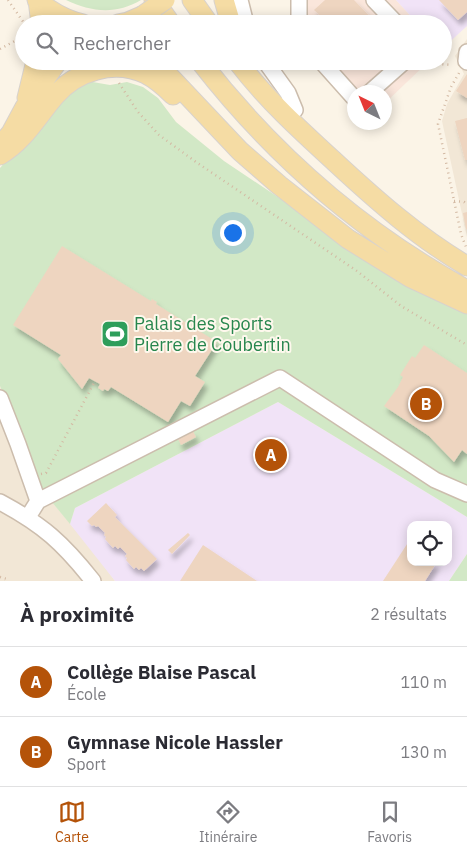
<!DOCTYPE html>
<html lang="fr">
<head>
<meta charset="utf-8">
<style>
  body { margin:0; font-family:"IBM Plex Sans",sans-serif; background:#f2f2f3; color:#2b2b33 }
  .controls { position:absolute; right:15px; bottom:15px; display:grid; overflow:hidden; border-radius:10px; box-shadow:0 2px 12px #0003 }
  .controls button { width:45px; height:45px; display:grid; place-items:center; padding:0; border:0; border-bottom:1px solid #e1e1e2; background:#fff; color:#2b2b33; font:25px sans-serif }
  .compass { position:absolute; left:347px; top:85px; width:45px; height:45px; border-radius:50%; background:#fff; box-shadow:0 2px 12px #0003; rotate:317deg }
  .you { position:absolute; left:232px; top:232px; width:18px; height:18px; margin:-12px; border:4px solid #fff; border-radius:50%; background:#1a73e8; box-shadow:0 0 0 8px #1a73e833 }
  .badge { display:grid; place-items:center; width:32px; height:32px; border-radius:50%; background:#b45309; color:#fff; font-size:16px; font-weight:700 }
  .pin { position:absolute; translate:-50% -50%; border:2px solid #fff; box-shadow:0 1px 5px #0006 }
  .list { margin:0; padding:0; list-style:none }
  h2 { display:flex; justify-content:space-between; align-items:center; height:65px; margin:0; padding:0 20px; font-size:21px }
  h2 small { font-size:16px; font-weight:400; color:#7c7c81 }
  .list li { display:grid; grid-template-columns:32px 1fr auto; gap:15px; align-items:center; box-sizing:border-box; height:70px; padding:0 20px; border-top:1px solid #e1e1e2 }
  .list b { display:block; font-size:19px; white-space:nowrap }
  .list p { margin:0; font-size:16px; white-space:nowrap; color:#7c7c81 }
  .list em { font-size:16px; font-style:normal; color:#7c7c81 }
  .icon { flex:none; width:28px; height:28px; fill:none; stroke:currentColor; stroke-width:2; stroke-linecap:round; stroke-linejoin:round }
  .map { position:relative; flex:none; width:467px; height:581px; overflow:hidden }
  .search { position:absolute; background:#fff; box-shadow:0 2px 12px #0003; left:15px; right:15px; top:15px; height:55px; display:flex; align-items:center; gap:12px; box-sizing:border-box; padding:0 18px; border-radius:28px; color:#7c7c81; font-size:19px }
  .sheet { height:205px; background:#fff }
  nav { display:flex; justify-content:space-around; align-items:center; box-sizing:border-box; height:70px; border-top:1px solid #e1e1e2; background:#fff; font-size:14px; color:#7c7c81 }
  nav a { display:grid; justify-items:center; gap:2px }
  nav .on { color:#b45309 }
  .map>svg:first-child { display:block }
</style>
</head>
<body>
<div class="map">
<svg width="467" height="581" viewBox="0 0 467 581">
  <defs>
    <filter id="shadow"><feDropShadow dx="3" dy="5.5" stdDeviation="2.5" flood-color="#0004"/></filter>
  </defs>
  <rect width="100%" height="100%" fill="#fbf4e7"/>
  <path fill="#f2e7d6" d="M467,39V237L442,121L447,104L464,74L455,56Z
    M0,386L42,490L94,552L115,581H0Z"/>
  <path fill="#fae6db" d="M296,0H396L418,24H297Z
    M316,61H429L385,103L384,92H354V106Z"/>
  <path fill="#f1e3f7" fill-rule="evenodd" d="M396,0H467V26L443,48V24H418Z
    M278,402L467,517V554L449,581H115L70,524L75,508ZM411,525H448V562H411Z"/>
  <path fill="#d2e8c6" d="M66,0H141C116,15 91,12 66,0Z
    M58,76L110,85L127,82L143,87L158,98L176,122L224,161L409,285L467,314V517L278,402L75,508L70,524L42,490L0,386V168L19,146L30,113Z
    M467,554V581H449Z"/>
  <path fill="#eed5c0" filter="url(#shadow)" d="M325,0H354L377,24H325L321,20L323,18L314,10Z
    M439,0H467V12L458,20Z
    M467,74V98L456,91Z
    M467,118V160H465L455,121Z
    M467,212V229H466L463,213Z
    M62,246L151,301L152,299L157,302L156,304L217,342L195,376L205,382L190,406L181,401L168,422L111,387L108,391L104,389L103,391L98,388L100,384L89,378L82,389L58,359L61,355L13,325Z
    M424,345L467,373V454L462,450L454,462L429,436L384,406L398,387L403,377L400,375L412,356L415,358Z
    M193,431L196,437L181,445L178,439Z
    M106,503L117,515L115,517L157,559L144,571L141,568L139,570L136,567L134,569L126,560L127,558L125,556L127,554L120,547L118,549L115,546L113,548L105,539L106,537L104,535L105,533L98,526L96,527L94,525L92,526L87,521Z
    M188,533L190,535L172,554L168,550Z
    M411,538V562H437L425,581H383Z
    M203,545L257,581H180Z"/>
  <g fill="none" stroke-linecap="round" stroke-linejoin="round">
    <defs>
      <path id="minor" d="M240,0L246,24
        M299,0V18L302,24
        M374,0L397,24
        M467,52L466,61L467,62
        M265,61L288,93L295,110
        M321,61L354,98
        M370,92L405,61
        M0,398L18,444L38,501L28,517
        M38,501L280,378L435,480L467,494
        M0,502C43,525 63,543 93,581"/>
      <path id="major" d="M37,0C51,12 65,20 83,24
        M38,0L41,24
        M154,0L171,24
        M192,0L209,24
        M224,0L231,24
        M118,24L128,22L142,16
        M155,61L240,151L279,185L348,239L411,278L467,304
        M200,61C273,155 363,233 467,290
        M237,61C266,99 300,130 335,162C376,200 419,238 467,266
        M27,98L36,61
        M1,145L11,133L25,107L58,61
        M0,155C24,141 37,117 55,96C76,71 114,59 146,74C156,79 165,87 173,95"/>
    </defs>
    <use href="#minor" stroke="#ccbdad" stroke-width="18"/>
    <use href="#major" stroke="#d8d2cd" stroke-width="21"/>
    <path stroke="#d3b9a3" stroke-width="2.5" stroke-dasharray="1 4" stroke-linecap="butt" d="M8,0L24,23
      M0,49L24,36
      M433,61L440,64L452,65
      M459,73L451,87L438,124L461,234L466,247
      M119,83L138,112L159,135L196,162L357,271L401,306L467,345
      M454,201L464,202L467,205
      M41,474L46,473L95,381
      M0,577L7,579L5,581"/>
    <use href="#minor" stroke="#fff" stroke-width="15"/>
    <use href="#major" stroke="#f5dca4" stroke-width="19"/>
    <defs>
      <path id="major-bridge" d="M142,16L165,0"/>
    </defs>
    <use href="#major-bridge" stroke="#d8d2cd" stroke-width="21" stroke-linecap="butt"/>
    <use href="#major-bridge" stroke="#f5dca4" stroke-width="19"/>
  </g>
  <defs>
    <symbol id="stadium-square" viewBox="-11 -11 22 22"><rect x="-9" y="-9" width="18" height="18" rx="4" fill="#2e9e5b" stroke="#fef8ed"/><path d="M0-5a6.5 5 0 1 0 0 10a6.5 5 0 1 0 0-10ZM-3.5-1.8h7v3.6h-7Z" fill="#fff"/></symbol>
  </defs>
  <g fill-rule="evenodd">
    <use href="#stadium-square" x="99" y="318" width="32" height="32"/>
  </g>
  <g text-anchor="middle" stroke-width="4" stroke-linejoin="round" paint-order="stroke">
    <g font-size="18" fill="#27864d" stroke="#fef8ed" text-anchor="start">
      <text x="134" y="330">Palais des Sports<tspan x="134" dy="21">Pierre de Coubertin</tspan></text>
    </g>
  </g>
</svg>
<div class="controls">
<button><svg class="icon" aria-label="locate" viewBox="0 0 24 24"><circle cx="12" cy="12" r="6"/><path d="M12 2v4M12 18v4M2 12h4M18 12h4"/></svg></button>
</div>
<svg class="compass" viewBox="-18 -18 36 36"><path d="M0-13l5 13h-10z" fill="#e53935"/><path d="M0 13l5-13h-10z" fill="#7c7c81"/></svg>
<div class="you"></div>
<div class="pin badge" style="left:271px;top:455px">A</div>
<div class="pin badge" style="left:426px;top:404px">B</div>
<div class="search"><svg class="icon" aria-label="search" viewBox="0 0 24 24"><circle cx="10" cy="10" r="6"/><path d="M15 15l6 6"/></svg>Rechercher</div>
</div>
<section class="sheet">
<h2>À proximité<small>2 résultats</small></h2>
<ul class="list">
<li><span class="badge">A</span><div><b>Collège Blaise Pascal</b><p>École</p></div><em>110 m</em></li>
<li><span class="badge">B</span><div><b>Gymnase Nicole Hassler</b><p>Sport</p></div><em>130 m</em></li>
</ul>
</section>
<nav>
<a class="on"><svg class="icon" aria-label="map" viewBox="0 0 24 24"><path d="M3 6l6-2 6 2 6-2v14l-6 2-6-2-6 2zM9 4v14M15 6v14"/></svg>Carte</a>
<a><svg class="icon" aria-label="directions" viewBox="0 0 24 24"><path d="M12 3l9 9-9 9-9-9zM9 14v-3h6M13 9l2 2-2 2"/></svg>Itinéraire</a>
<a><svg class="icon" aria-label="saved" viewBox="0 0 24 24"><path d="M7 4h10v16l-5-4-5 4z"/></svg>Favoris</a>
</nav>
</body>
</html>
